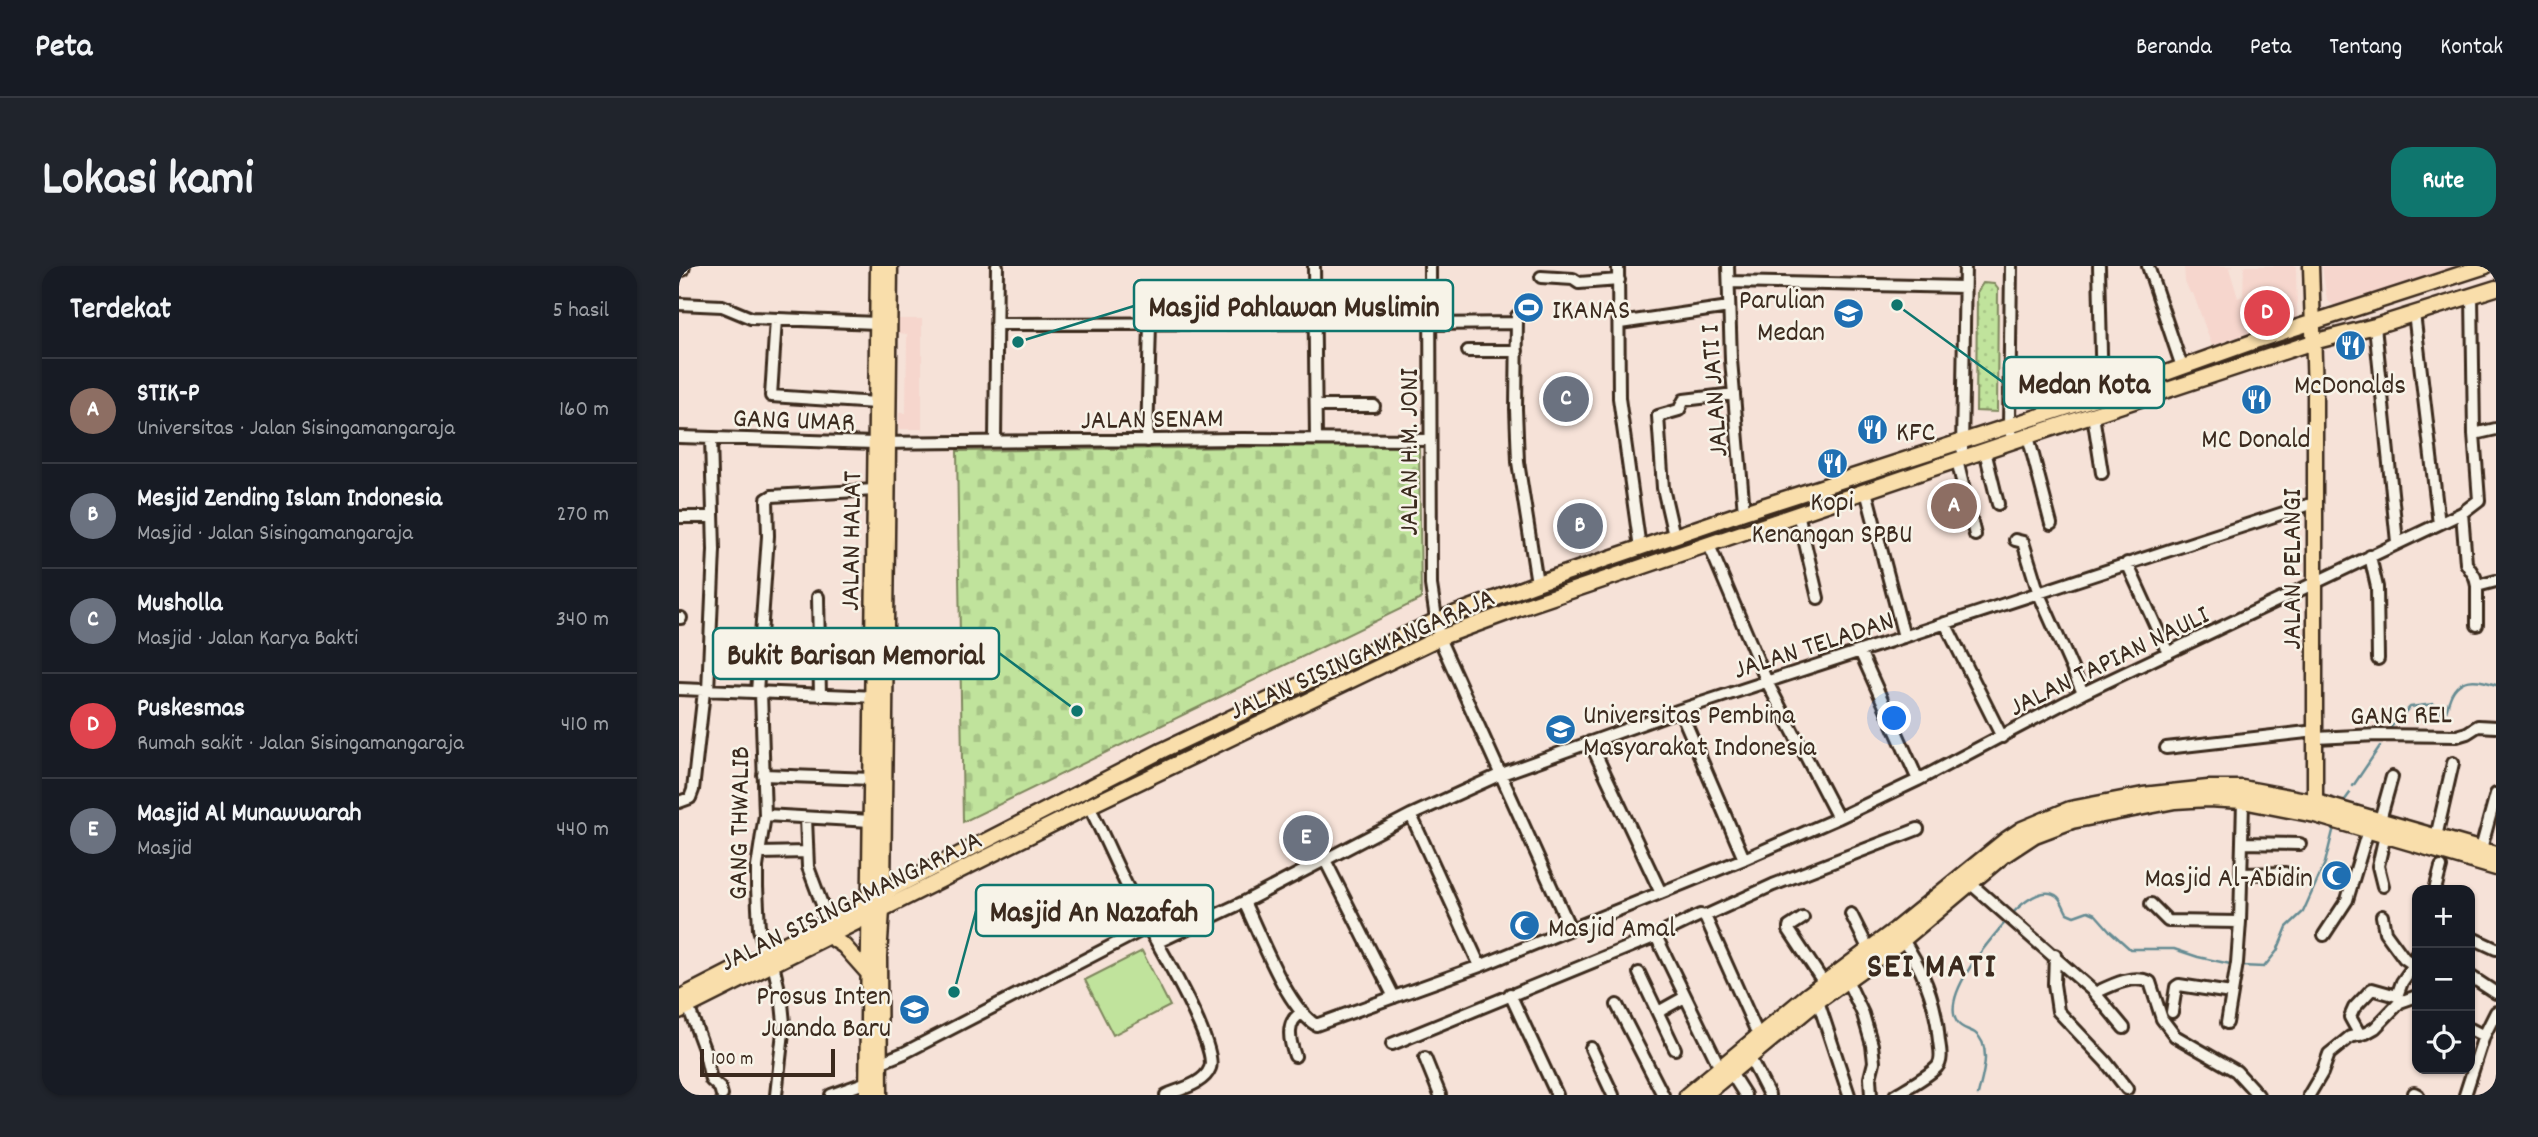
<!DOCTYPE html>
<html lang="id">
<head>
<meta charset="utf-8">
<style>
  body { margin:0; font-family:Dekko,sans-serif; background:#20242c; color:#f1f3f6 }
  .controls { position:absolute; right:21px; bottom:21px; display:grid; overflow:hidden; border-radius:14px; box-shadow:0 2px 5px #0004 }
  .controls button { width:63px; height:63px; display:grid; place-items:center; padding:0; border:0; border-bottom:2px solid #363941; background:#171b24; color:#f1f3f6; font:35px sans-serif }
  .scale { position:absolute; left:21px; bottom:18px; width:135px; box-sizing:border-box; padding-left:7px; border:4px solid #3b2a1e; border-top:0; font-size:19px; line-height:24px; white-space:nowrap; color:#3b2a1e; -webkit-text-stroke:5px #f7f3e8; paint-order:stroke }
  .you { position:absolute; left:1216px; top:453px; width:24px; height:24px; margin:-18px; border:5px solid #fff; border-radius:50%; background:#1a73e8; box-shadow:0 0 0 10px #1a73e833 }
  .badge { display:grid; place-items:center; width:46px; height:46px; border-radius:50%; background:#0f766e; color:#fff; font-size:23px; font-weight:700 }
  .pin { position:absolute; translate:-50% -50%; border:4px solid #fff; box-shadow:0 2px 7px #0006 }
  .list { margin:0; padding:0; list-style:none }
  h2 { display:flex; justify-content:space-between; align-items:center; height:91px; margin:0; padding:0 28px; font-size:30px }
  h2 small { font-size:23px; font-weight:400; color:#9ea1a6 }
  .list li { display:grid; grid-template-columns:46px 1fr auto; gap:21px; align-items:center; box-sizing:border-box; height:105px; padding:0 28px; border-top:2px solid #363941 }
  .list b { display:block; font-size:26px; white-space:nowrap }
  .list p { margin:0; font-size:23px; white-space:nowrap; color:#9ea1a6 }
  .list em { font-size:23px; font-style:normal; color:#9ea1a6 }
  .icon { flex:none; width:38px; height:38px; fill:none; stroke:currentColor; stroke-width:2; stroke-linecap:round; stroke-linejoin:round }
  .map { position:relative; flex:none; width:1817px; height:829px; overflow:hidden; border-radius:21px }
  header { display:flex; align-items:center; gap:42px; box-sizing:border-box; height:98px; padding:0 35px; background:#171b24; border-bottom:2px solid #363941 }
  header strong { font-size:33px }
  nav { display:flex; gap:38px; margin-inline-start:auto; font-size:24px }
  .intro { display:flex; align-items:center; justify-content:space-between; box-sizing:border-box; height:168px; padding:0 42px }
  h1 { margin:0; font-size:49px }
  .button { padding:18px 32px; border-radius:21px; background:#0f766e; color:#fff; font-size:24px; font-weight:700 }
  main { display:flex; gap:42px; padding:0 42px }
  aside { flex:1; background:#171b24; border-radius:21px; box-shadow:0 2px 5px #0004 }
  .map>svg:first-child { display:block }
</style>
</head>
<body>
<header>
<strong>Peta</strong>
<nav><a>Beranda</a><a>Peta</a><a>Tentang</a><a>Kontak</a></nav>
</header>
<div class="intro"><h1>Lokasi kami</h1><a class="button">Rute</a></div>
<main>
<aside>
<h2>Terdekat<small>5 hasil</small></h2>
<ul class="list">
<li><span class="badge" style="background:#8d6e63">A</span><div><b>STIK-P</b><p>Universitas · Jalan Sisingamangaraja</p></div><em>160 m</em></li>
<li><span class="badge" style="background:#6b7280">B</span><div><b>Mesjid Zending Islam Indonesia</b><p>Masjid · Jalan Sisingamangaraja</p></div><em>270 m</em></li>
<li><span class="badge" style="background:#6b7280">C</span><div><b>Musholla</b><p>Masjid · Jalan Karya Bakti</p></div><em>340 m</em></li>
<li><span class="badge" style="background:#e0444e">D</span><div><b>Puskesmas</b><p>Rumah sakit · Jalan Sisingamangaraja</p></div><em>410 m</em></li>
<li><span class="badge" style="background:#6b7280">E</span><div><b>Masjid Al Munawwarah</b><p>Masjid</p></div><em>440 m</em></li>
</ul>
</aside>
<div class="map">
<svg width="1817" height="829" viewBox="0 0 1817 829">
  <defs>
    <pattern id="grass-dots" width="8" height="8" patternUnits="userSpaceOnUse" patternTransform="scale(1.75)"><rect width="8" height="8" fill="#c0e39c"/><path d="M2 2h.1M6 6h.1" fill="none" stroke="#a6c386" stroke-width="1.8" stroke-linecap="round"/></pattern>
    <pattern id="cemetery-stones" width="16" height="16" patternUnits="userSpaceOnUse" patternTransform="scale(1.75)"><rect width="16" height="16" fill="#c0e39c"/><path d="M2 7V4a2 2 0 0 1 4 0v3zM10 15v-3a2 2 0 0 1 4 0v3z" fill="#a6c386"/></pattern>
  </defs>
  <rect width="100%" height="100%" fill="#f6e2d8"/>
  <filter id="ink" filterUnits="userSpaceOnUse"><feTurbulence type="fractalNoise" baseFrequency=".0143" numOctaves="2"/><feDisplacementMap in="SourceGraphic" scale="14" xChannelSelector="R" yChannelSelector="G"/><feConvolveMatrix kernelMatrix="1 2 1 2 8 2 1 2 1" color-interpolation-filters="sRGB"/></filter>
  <g filter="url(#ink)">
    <path fill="#f6d6cd" d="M1505,0H1555L1550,2L1559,32L1564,30L1565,0H1617L1618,50L1613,57L1566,74L1564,69L1533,80L1514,27H1511L1506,15Z
      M1643,0H1779L1661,40L1654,39L1648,34Z
      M219,53H243V163H220V147H227L228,68L219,67Z"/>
    <path fill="url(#grass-dots)" stroke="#7e865d" stroke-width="2" d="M1304,17L1315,18L1319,23L1318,146L1297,145L1298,26Z"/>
    <path fill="url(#cemetery-stones)" stroke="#7e865d" stroke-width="2" d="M740,179L742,333L284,556L278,185Z"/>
    <path fill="#c0e39c" stroke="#7e865d" stroke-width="2" d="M463,685L491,740L434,769L406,714Z"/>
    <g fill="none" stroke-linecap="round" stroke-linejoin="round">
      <path stroke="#668c93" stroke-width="2.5" d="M1712,461L1731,441L1755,438L1761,446L1767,445C1769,442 1769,438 1770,435C1778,409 1798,412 1817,419
        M1674,520L1701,480
        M1663,538L1671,527
        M1333,648C1342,638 1365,618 1379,631C1383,635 1385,642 1388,647L1395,650L1409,645L1416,648L1431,665L1451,683H1495L1519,691L1556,699
        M1562,700L1585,701L1598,685L1608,661L1624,646L1646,597L1655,561
        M1299,829C1303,812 1314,780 1296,767C1290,763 1282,763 1278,756C1261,729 1312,673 1329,653"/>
      <defs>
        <path id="minor" d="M635,0L637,173
          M751,0L752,319L760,372L891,662
          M939,0L940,132L961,282
          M1049,0L1052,94L1065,246
          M1332,0L1330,160L1334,176
          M1420,0L1423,130
          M1469,0L1503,101
          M4,4L5,0
          M862,11L894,13L900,17L940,14
          M1050,16L1285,21
          M0,38L43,40L72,52L198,57
          M1735,47L1760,258
          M838,50L837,143L839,196L858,317
          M97,53L92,130L197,137
          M941,57L1050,41
          M317,58L636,57
          M751,58L838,57
          M1696,60L1718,276
          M789,85H838
          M637,140H695
          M1414,149L1423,207
          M1795,168L1817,163
          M1349,170L1372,258
          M0,171L196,177L563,173L751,174
          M316,174L318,0
          M468,175L471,57
          M1283,183L1286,0
          M1306,185L1319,238
          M1278,194L1296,269
          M1187,225L1225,371
          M1119,247L1139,332
          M1783,247L1787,297L1796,311L1798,320L1817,315
          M0,251H34
          M995,270L984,222L979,150L1000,144L1005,134L1055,128
          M1336,274L1344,276L1360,328L1404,427
          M1030,279L1088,416L1159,552
          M1691,290L1698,321L1699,393
          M1448,297L1489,387
          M1798,320V359
          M139,331L141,429
          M0,352H2
          M1266,357L1323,471
          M1181,385L1239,514
          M0,423L198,431
          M29,425L35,284L32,172
          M78,426L89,270L88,233L93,230L195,224
          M82,426L86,549L78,601V621L80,663L87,688
          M1001,444L1065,593L1159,552L1239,514L1404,427L1783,247L1800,234L1795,168L1793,30
          M1637,472L1698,469L1778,470L1788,467L1799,460L1817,461
          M911,476L981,625
          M1487,482L1637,465
          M84,509L193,513
          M0,536L11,532L14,524L25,425
          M410,540C430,580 447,622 469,661C482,683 539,781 531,802C525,818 501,823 487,829
          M86,549L192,555
          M732,549L801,700
          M127,552L129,601L150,657
          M1701,554L1713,511
          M1757,571L1774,497
          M1563,577L1621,578
          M1802,583L1817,528
          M81,587L128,586
          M646,594L715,731
          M1563,608L1606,607
          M1292,618L1414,725L1445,762
          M1704,620L1699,600L1706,569
          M1756,624L1762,601
          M565,636C581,668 607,741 637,759L801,700L1065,593
          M1472,638L1489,655L1561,656
          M1172,648L1190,684
          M1026,650L1080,771
          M1703,650L1706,666L1725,692L1735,699L1738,686
          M1124,652L1110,661V664L1145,717
          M1645,669L1668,634L1689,564
          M977,670L1041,802
          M1791,671L1817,683
          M479,676L565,636L732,549L820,509L1001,444L1635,237
          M1376,689L1375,718L1379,745L1427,796L1448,823
          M94,698L103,737L105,757L97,829
          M960,707L996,783
          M1791,710L1817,727
          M1168,714L1184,748L1193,779L1195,796L1191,812L1192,829
          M1416,727C1433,719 1453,708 1471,716L1483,753L1496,770L1557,805L1579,829
          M831,728L878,829
          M1718,730L1723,716L1735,699L1738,701
          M1139,735L1170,829
          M938,739L984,829
          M9,740L25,783L32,814L41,822L43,829
          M979,746L1006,731
          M1493,746L1497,721L1500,719L1552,727
          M1548,757L1558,697L1561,656L1564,535
          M1791,763L1805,770
          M1681,769L1671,751L1675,742L1693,723L1718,730L1723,735
          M713,778L977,670L1021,649L1026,650L1094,619L1239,563
          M912,782L934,829
          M616,790C610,774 606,755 624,746
          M746,792L761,829
          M1071,792L1090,829
          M200,797L225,787L469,661
          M1052,807L1066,829
          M1735,827L1739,829
          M152,829L188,816
          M1216,829C1229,821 1247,812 1258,801C1264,795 1261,783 1260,775C1257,734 1243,701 1220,668
          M1630,829L1643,807L1650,788L1671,771L1687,767L1696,762L1721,736L1738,730
          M1786,829L1805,770L1817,746"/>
        <path id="major" d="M1632,0L1636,127V544
          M150,670L165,680L189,707
          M0,732L484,484L756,355L858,317L1065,246L1423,130L1579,74L1807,0
          M0,745L410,540L760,372L844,341L1349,170L1634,76L1696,60L1817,22
          M188,829L199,0
          M201,829L200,690L204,629L211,0
          M1008,829L1130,728L1217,663L1328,573L1343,563L1391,543L1464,529L1529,522H1563L1637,536L1817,588
          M1025,829L1139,735L1224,674L1324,590L1356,569L1393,555L1496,535L1529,533L1564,535L1636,549L1817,602"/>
      </defs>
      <use href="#minor" stroke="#3b2a1e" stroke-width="16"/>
      <use href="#major" stroke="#3b2a1e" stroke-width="19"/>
      <use href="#minor" stroke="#f7f3e8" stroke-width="10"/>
      <use href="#major" stroke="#f9deab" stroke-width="14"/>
    </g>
  </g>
  <defs>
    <symbol id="stadium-disc" viewBox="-11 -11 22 22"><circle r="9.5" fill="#1f6fb2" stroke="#f7f3e8"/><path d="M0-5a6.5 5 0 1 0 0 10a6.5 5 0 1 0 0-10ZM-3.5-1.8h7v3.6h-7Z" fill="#fff"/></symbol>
    <symbol id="school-disc" viewBox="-11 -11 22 22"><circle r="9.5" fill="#1f6fb2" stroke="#f7f3e8"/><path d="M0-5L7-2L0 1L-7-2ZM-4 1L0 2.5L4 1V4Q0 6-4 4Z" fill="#fff"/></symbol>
    <symbol id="restaurant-disc" viewBox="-11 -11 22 22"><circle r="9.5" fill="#1f6fb2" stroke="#f7f3e8"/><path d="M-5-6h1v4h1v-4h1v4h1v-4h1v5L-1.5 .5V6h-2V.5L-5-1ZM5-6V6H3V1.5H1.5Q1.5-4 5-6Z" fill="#fff"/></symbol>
    <symbol id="university-disc" viewBox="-11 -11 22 22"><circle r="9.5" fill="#1f6fb2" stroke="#f7f3e8"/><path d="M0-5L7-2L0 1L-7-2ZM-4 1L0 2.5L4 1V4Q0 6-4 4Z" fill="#fff"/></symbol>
    <symbol id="mosque-disc" viewBox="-11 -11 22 22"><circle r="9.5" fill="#1f6fb2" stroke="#f7f3e8"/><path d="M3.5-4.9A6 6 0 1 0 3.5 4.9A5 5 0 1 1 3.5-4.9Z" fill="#fff"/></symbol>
  </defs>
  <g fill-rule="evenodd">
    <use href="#stadium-disc" x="832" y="24" width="35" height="35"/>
    <use href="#school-disc" x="1152" y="30" width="35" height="35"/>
    <use href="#restaurant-disc" x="1654" y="62" width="35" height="35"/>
    <use href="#restaurant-disc" x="1560" y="116" width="35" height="35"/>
    <use href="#restaurant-disc" x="1176" y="146" width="35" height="35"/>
    <use href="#restaurant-disc" x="1136" y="180" width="35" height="35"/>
    <use href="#university-disc" x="864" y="446" width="35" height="35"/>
    <use href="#mosque-disc" x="1640" y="592" width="35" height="35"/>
    <use href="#mosque-disc" x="828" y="642" width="35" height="35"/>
    <use href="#school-disc" x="218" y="726" width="35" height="35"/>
  </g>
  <g text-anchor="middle" stroke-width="5" stroke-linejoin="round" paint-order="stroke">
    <g font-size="28" fill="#3b2a1e" stroke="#f7f3e8" text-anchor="start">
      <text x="1146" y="42" text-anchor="end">Parulian<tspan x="1146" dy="32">Medan</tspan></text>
      <text x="873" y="52">IKANAS</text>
      <text x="1671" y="127" text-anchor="middle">McDonalds</text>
      <text x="1217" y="174">KFC</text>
      <text x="1577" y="181" text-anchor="middle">MC Donald</text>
      <text x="1153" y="244" text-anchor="middle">Kopi<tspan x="1153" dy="32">Kenangan SPBU</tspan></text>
      <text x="904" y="457">Universitas Pembina<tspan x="904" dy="32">Masyarakat Indonesia</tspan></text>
      <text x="1634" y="620" text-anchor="end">Masjid Al-Abidin</text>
      <text x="869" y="670">Masjid Amal</text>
      <text x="212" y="738" text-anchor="end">Prosus Inten<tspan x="212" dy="32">Juanda Baru</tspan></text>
    </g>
    <g font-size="28" fill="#3b2a1e" stroke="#f7f3e8">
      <text transform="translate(1033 125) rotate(-94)" y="10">JALAN JATI I</text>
      <text transform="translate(473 151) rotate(-1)" y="10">JALAN SENAM</text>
      <text transform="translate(115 152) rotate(2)" y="10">GANG UMAR</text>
      <text transform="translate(728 186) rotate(-90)" y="10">JALAN H.M. JONI</text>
      <text transform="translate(170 275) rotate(-89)" y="10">JALAN HALAT</text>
      <text transform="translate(1611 303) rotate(-90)" y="10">JALAN PELANGI</text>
      <text transform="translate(1134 377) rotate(-18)" y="10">JALAN TELADAN</text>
      <text transform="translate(682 386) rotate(-24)" y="10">JALAN SISINGAMANGARAJA</text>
      <text transform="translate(1429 393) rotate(-26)" y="10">JALAN TAPIAN NAULI</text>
      <text transform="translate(1722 447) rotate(-1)" y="10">GANG REL</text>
      <text transform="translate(58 557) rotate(-89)" y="10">GANG THWALIB</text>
      <text transform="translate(171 633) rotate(-26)" y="10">JALAN SISINGAMANGARAJA</text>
    </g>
    <g font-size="35" font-weight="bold" letter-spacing="2" fill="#3b2a1e" stroke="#f7f3e8">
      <text x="1253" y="710">SEI MATI</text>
    </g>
  </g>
  <path fill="none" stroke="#0f766e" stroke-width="2.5" d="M339 76L455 40M1218 39L1325 117M398 445L320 387M275 726L297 645"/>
  <g fill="#0f766e" stroke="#f7f3e8" stroke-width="2.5">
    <circle cx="339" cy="76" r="7"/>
    <circle cx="1218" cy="39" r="7"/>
    <circle cx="398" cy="445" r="7"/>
    <circle cx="275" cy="726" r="7"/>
  </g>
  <g fill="#f7f3e8" stroke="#0f766e" stroke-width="2.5">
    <rect x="455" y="14" width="319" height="51" rx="7"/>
    <rect x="1325" y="91" width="160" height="51" rx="7"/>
    <rect x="34" y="362" width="286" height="51" rx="7"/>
    <rect x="297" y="619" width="237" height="51" rx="7"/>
  </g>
  <g font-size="30" text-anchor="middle" font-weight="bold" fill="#3b2a1e">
    <text x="615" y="50">Masjid Pahlawan Muslimin</text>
    <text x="1405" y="127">Medan Kota</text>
    <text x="177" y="398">Bukit Barisan Memorial</text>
    <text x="415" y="655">Masjid An Nazafah</text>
  </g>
</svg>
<div class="controls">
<button>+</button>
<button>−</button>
<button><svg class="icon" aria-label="locate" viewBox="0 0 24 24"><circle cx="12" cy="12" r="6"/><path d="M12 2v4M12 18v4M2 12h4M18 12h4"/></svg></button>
</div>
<div class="scale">100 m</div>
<div class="you"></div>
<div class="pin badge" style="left:1275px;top:240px;background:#8d6e63">A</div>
<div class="pin badge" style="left:901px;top:260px;background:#6b7280">B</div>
<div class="pin badge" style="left:887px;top:133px;background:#6b7280">C</div>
<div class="pin badge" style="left:1588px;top:47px;background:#e0444e">D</div>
<div class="pin badge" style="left:627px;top:572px;background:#6b7280">E</div>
</div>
</main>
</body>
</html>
